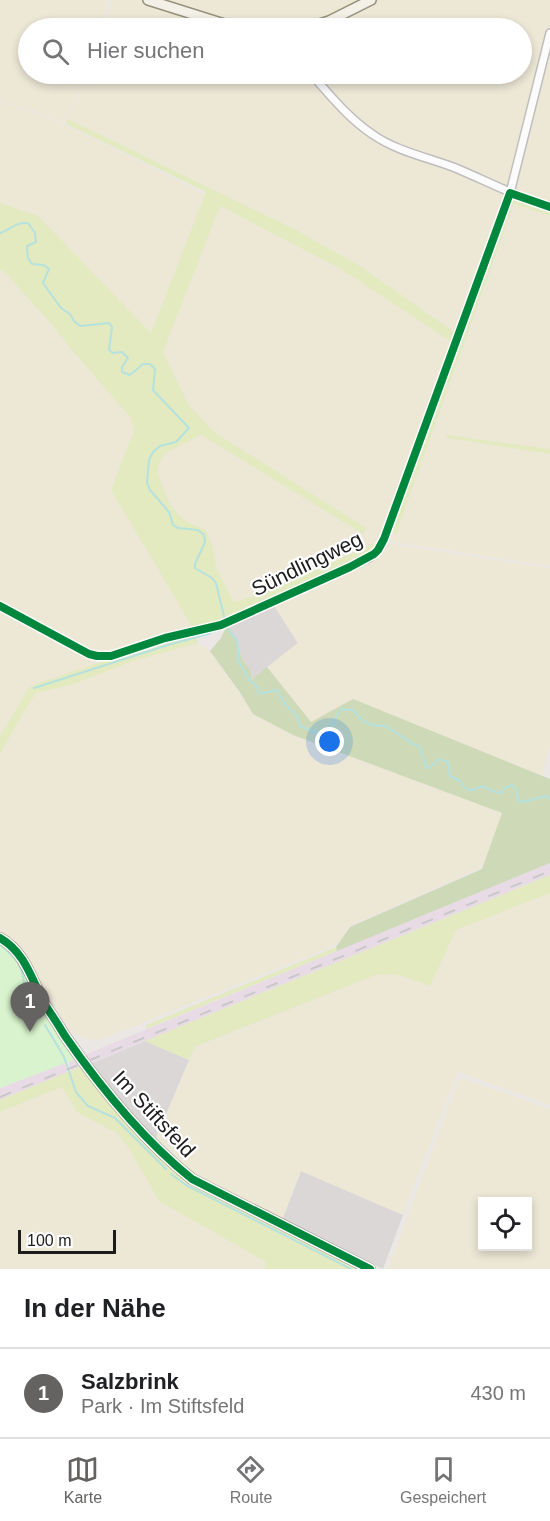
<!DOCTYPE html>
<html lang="de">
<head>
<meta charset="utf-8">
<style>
  body { margin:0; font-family:Helvetica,sans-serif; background:#f6f6f6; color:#202124 }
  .controls { position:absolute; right:18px; bottom:18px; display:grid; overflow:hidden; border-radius:0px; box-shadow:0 3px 9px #0003 }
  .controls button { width:54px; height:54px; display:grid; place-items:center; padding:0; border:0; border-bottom:2px solid #e0e0e0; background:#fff; color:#202124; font:30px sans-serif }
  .scale { position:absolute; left:18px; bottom:15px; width:98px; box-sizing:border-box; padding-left:6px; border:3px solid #1c1c1c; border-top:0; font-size:16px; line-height:21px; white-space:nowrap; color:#1c1c1c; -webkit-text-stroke:4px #fff; paint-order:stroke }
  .you { position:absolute; left:330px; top:742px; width:21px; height:21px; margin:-15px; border:4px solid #fff; border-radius:50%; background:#1a73e8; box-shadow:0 0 0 9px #1a73e833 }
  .badge { display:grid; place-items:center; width:39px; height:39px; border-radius:50%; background:#646362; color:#fff; font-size:20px; font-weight:700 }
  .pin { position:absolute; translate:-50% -50px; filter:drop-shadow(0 2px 3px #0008) }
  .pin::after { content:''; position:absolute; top:32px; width:21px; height:18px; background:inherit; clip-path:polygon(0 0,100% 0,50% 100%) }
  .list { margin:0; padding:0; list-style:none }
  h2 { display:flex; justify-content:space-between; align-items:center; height:78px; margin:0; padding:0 24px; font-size:26px }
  h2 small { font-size:20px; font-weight:400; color:#757577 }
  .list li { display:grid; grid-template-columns:39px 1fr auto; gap:18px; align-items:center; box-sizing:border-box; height:90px; padding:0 24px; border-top:2px solid #e0e0e0 }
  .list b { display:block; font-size:22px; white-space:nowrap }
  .list p { margin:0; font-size:20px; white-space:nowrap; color:#757577 }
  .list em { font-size:20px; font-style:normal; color:#757577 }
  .icon { flex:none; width:33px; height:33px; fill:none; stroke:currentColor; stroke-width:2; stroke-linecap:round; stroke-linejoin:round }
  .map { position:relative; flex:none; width:550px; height:1269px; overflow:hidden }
  .search { position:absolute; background:#fff; box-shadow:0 3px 9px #0003; left:18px; right:18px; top:18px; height:66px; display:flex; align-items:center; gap:15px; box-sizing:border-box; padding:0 21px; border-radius:33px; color:#757577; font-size:22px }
  .sheet { height:168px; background:#fff }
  nav { display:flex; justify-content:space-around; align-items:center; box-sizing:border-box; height:84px; border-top:2px solid #e0e0e0; background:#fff; font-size:16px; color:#757577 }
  nav a { display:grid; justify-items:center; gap:3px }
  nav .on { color:#646362 }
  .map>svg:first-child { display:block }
</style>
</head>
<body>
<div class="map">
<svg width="550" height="1269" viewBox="0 0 550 1269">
  <rect width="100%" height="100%" fill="#ebe7e4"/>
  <path fill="#dad7d6" d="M273,604L298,643L251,680L248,666L244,662L239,651L237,639L231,633L228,623Z
    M145,1041L189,1060L156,1138L127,1110L90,1064Z
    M301,1171L403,1215L383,1269L282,1220Z"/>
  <path fill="#e8dbe6" d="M550,863V875L72,1071L68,1061L77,1058Z
    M64,1063L67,1073L0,1100V1088Z"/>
  <path fill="#ede7d6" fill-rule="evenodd" d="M0,0H110L100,28H28V74H84L65,124L48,116L0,100Z
    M113,0H143L232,28H102Z
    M158,0H365L328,19L299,28H246Z
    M376,0H550V26L511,187L507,189L393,144L360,123L312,74H522V28H316L329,24Z
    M550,39V205L516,192L515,188Z
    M85,74H308L370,135L505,193L506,197L457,334L360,266L296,230L68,119Z
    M0,101L47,117L65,125L205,194L151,333L38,216L0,203Z
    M515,204L550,216V449L448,435L447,438L550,454V566L393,542L387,539L389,531L396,534Z
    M220,206L339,268L453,343L377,549L261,594L234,602L217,570L212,546L206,530L186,521L174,509L162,487L157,469L164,454L201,435L362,534L365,528L214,432L188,404L177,383L163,352Z
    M0,269L8,276L52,325L72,350L130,417L134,430L111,490L193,628L153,639L116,652L97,654L86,649L0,603Z
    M385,542L392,544L474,557L550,568V746L542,776L353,699L311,722L267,667L298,643L273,604L372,558Z
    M0,611L98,664L30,686L0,736Z
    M198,643L210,651L253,714L293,735L503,813L482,869L480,868L349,926L342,938L335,945L100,1040L83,1038L72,1032L50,1001L31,969L0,936V754L22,715L36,693L71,685L133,661Z
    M550,893V1105L458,1072L403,1215L301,1171L282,1220L195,1175L156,1138L195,1048L375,975L389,973L403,975L430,986L456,930Z
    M461,1079H465L550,1109V1269H388L458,1081ZM482,1202H528V1246H482Z
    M62,1087L77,1112L118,1134L130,1150L159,1201L266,1262L265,1269H0V1112Z"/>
  <path fill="#e3eac0" d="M68,119L296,230L360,266L457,334L453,343L339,268L220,206L163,352L188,404L214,432L366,528L363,534L201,435L164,454L157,469C162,488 170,511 188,522C194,525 200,527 206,530L212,546L217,570L234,602L261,594L373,544L377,549L369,556L262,605L222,618L219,621L193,628L111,490L134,430L130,417L72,350L52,325L8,276L0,269V203L38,216L151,333L206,192L66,124Z
    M514,198L550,211V216L514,204L396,534L389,531L510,200Z
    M447,435L550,449V454L446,438Z
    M194,633L198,643L133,661L71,685L36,693L22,715L0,754V736L30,686L166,640Z
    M550,875V893L456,930L430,986C409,978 398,972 375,975L195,1047L189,1060L145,1041Z
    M336,947L337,951L146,1029V1025Z
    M82,1066C112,1109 149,1150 189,1183L359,1269H265L266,1262L159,1201L130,1150L118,1134L77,1112L62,1087L0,1112V1100Z"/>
  <path fill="#cedab7" d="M228,623L231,633L237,639L239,651L244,662L248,666L251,672V680L267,667L311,722L353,699L550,779V863L337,951L336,947L350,927L482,869L502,813L293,735L253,714L239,691L210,651L221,638Z"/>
  <path fill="#d8f3cd" d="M0,940L7,942L77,1059L0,1088Z"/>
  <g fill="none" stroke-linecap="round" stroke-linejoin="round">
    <path stroke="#b5e1de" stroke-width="2" d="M0,233C12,229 15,222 28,223L35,233L36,242L27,246L28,258L32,264L44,265L49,269L43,283L61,308L70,314L74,321L80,326L109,323L112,327L109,350L113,353L122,352L128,358L122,367V372L130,375L143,364H150L155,369L153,390L189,428L176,442L160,446L153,452L149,460L147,483L150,490L169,512L173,525L178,528L198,530L204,535L205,542L195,564V568L212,578L216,583L224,616L230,631L236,639L238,650V660L250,681L257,686L259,694L277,690L285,704L297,716L300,726L322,735L329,729L341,709L353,710L364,722L372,725L386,726L413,744L419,746L427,768H429L439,759L448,762L450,776L460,781L464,787L468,790H473L483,786L495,792L502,793L505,788L512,785L515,787L518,800L523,802L546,796L550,799
      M34,688L168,645L211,633
      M0,944L17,960L22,972L25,987L40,1017
      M45,1025L64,1057L76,1092L88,1106L115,1118L166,1169
      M171,1174L186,1185L351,1269"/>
    <defs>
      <path id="street" d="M311,74C330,95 348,118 372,134C396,151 426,157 453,167C485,180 516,197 550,207
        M0,606L89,654L97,656H111L165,638L221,625L369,558L378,550L384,539L510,193L550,33"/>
      <path id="secondary" d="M148,0L237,28
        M307,28L329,21L371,0
        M0,938C26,953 32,981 45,1005C52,1015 59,1026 65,1036C101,1088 142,1139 192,1179L370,1269"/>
    </defs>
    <use href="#street" stroke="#c0bebd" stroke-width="10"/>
    <use href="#secondary" stroke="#96907c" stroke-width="12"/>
    <use href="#street" stroke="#fcfbfb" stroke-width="7"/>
    <use href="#secondary" stroke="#f3f0e8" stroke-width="9"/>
    <path stroke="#c9c8c8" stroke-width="2" stroke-dasharray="12 12" stroke-linecap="butt" d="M0,1097L550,871"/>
    <defs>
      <path id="cycleway" d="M0,606L89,654L97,656H111L165,638L221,625L350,567L374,554L378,550L384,539L510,193L550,207
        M0,938C26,953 32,981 45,1005C52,1015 59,1026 65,1036C101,1088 142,1139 192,1179L370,1269"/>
    </defs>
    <use href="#cycleway" stroke="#fff" stroke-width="11"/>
    <use href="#cycleway" stroke="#00873e" stroke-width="8"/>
  </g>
  <g text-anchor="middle" stroke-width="4.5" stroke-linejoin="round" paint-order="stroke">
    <g font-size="21" fill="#1c1c1c" stroke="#fff">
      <text transform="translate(307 564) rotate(-26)" y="7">Sündlingweg</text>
      <text transform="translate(154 1114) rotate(47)" y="7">Im Stiftsfeld</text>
    </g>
  </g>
</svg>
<div class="controls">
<button><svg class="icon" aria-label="locate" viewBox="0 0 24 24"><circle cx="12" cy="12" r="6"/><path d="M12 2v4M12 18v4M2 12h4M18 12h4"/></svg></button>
</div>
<div class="scale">100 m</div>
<div class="you"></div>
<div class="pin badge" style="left:30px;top:1032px">1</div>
<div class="search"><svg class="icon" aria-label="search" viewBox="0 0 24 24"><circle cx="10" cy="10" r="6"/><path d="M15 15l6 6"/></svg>Hier suchen</div>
</div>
<section class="sheet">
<h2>In der Nähe<small></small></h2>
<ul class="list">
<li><span class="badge">1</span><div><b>Salzbrink</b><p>Park · Im Stiftsfeld</p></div><em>430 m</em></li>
</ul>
</section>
<nav>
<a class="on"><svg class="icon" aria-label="map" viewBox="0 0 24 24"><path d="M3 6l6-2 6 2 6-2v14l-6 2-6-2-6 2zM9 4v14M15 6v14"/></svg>Karte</a>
<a><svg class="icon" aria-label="directions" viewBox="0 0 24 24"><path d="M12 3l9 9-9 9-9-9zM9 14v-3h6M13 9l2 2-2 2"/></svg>Route</a>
<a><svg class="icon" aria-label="saved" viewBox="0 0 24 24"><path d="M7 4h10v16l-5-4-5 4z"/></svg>Gespeichert</a>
</nav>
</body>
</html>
